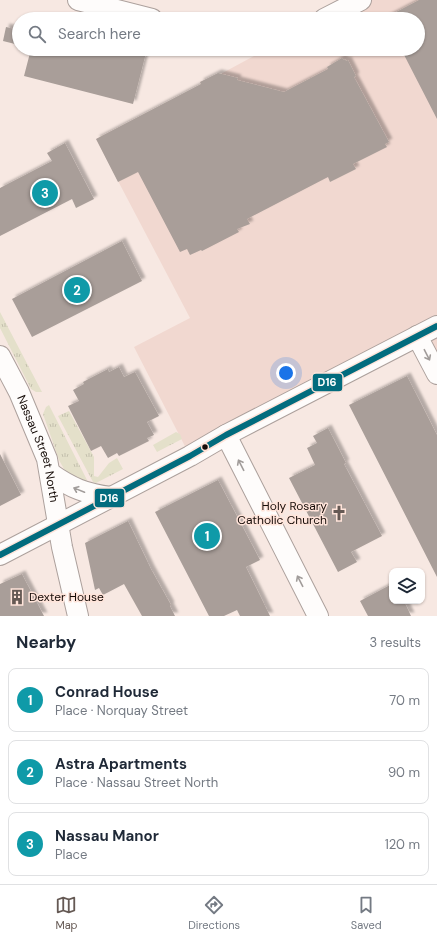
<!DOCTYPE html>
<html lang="en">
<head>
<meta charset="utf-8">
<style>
  body { margin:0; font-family:"DM Sans",sans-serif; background:#f2f2f3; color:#1f2937 }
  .controls { position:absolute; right:12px; bottom:12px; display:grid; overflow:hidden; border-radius:8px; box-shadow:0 1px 3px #0004 }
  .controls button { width:36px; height:36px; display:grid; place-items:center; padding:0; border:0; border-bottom:1px solid #e0e1e3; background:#fff; color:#1f2937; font:20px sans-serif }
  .you { position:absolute; left:286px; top:373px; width:14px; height:14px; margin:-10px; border:3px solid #fff; border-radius:50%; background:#1a73e8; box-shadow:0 0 0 6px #1a73e833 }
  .badge { display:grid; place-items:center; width:26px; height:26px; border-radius:50%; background:#655954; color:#fff; font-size:13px; font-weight:700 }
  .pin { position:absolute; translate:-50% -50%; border:2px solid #fff; box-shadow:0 1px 4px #0006 }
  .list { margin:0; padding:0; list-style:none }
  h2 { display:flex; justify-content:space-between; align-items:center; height:52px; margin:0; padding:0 16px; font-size:17px }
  h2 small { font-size:13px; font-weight:400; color:#747a83 }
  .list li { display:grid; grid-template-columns:26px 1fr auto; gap:12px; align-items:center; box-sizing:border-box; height:64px; margin:0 8px 8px; padding:0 8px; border:1px solid #e0e1e3; border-radius:8px }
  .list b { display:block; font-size:15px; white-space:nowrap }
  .list p { margin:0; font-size:13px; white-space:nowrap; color:#747a83 }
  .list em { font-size:13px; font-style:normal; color:#747a83 }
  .icon { flex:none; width:22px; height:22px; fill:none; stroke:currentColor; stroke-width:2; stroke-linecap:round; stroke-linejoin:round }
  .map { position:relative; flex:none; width:437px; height:616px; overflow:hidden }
  .search { position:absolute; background:#fff; box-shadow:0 1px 3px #0004; left:12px; right:12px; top:12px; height:44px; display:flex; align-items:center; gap:10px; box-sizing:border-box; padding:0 14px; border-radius:22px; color:#747a83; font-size:15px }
  .sheet { height:268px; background:#fff }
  nav { display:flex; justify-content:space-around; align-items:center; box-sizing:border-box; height:56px; border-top:1px solid #e0e1e3; background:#fff; font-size:11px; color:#747a83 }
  nav a { display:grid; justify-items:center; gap:2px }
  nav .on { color:#655954 }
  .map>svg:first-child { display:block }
</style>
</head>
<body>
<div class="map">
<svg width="437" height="616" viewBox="0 0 437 616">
  <defs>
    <pattern id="grass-tufts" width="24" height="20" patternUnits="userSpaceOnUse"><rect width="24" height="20" fill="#e4e0ca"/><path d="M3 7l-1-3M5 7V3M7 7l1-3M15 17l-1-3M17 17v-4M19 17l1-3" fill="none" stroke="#c3bfac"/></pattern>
    <filter id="shadow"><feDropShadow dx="3.5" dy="-3.5" stdDeviation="1" flood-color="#0004"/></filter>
  </defs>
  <rect width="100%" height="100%" fill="#f7e8e2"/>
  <path fill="#f1d8d0" d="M346,0H437V374L417,336L190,456L134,347L190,318L96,139L201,85L200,82L217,76L254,56L260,49H418V19H324Z"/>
  <path fill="url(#grass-tufts)" d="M0,312L42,392H36L31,389L0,328Z
    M49,405L87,480L84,484L72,478L64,469L59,460L43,414L46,407Z
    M69,411L94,457V476L98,477L109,463L117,458L123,469L96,483L93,482L58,416Z
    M176,432L180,434L182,439L157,452L153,445Z"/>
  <path fill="#a99e99" filter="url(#shadow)" d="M419,0H437V119L401,49H418V19H383Z
    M6,27L19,30V45L3,41Z
    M31,49H129L146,53L133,104L24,76Z
    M342,58L344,60L345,59L346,61L348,60L356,76L354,77L389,142L385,144L387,147L353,164L356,169L330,182L328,177L247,219L250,224L237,229L239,232L202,251L201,250L190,255L187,249L180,252L138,172L118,182L96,139L201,84L200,82L218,73L238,78L237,80L284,92L328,69L327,67Z
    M65,143L94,199L76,208L72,199L0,236V188L52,161L47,153Z
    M122,241L142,281L32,337L12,299Z
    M119,367L124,377L135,372L159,416L147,422L154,435L147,438L149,441L119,456L117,453L108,458L101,446L91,451L68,406L79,401L73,390L84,384L83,382L108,369L109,372Z
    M407,376L437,435V577L349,405Z
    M328,428L346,463L344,464L382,536L351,552L357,562L338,572L289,478L315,465L307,448L317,443L313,436Z
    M0,454L21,495L0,506Z
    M218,480L260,560L246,567L270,616H240L237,610L224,616H209L155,512Z
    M128,521L151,569L171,605L170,606L175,616H142L124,584L103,595L99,588L95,590L85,543Z
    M22,574L25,580L44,616H0V584Z
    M392,584V601H404L411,616H368L360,601Z"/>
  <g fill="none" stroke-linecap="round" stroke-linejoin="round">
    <defs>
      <g id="minor">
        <path d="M78,0L152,19"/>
        <path d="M324,19L361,0"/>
        <path d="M417,336L437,374"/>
        <path id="s1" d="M0,356L19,392L47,459L62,547L78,616"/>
        <path d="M226,435L318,616"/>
        <path d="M50,473C71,488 86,494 111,497"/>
        <path d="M0,555L190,456L226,435L437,326"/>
      </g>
    </defs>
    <use href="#minor" stroke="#aca09c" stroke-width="22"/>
    <use href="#minor" stroke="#fefcfb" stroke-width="20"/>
    <defs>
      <path id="bus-1" d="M0,555L190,456L226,435L437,326"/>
    </defs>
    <use href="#bus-1" stroke="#ffe4da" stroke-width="9"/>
    <use href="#bus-1" stroke="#026c7e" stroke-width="6"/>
  </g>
  <defs><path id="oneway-shaft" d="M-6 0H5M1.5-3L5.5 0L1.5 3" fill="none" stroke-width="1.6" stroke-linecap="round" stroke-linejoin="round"/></defs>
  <g stroke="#a19c9a">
    <use href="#oneway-shaft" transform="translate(427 355) rotate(63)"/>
    <use href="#oneway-shaft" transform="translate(241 465) rotate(-117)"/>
    <use href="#oneway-shaft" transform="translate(79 490) rotate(-158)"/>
    <use href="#oneway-shaft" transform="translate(300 581) rotate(-117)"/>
  </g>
  <defs>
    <symbol id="church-bare" viewBox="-9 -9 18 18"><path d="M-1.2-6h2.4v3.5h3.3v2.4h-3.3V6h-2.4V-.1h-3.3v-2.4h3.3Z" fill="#655954" stroke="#ffe4da" stroke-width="2.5" paint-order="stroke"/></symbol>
    <symbol id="building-bare" viewBox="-9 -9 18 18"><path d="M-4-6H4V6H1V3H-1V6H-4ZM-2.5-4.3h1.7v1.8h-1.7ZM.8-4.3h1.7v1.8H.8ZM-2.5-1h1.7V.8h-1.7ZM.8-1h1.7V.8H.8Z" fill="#655954" stroke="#ffe4da" stroke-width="2.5" paint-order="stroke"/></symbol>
  </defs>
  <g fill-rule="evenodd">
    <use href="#church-bare" x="328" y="502" width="22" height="22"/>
    <use href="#building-bare" x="6" y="586" width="22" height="22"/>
  </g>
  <circle fill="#160c08" stroke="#ffe4da" stroke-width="1.5" cx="205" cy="447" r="3.5"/>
  <g text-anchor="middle" stroke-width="3" stroke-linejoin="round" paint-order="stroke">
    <g font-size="12" fill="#160c08" stroke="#ffe4da">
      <text dy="4" stroke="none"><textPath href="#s1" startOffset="101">Nassau Street North</textPath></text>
    </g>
    <g font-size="12" fill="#160c08" stroke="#ffe4da" text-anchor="end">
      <text x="327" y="510">Holy Rosary<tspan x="327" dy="14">Catholic Church</tspan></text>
      <text x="29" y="601" text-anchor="start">Dexter House</text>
    </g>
  </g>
  <g stroke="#ffe4da" stroke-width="1.5">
    <rect x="312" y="373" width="31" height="19" rx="4" fill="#026c7e"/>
    <rect x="94" y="488" width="31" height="20" rx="4" fill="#026c7e"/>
  </g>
  <g font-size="11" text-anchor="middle" font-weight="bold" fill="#fff">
    <text x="327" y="386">D16</text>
    <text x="109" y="502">D16</text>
  </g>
</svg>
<div class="controls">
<button><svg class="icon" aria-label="layers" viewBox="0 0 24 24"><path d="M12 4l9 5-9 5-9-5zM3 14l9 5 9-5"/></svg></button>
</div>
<div class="you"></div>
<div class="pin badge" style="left:207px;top:536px;background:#0f9aa8">1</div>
<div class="pin badge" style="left:77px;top:290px;background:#0f9aa8">2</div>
<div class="pin badge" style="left:45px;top:193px;background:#0f9aa8">3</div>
<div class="search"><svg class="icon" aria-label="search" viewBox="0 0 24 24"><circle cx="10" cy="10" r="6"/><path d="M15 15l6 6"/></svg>Search here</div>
</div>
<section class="sheet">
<h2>Nearby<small>3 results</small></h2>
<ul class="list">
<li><span class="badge" style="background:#0f9aa8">1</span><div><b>Conrad House</b><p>Place · Norquay Street</p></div><em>70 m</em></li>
<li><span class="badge" style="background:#0f9aa8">2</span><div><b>Astra Apartments</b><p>Place · Nassau Street North</p></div><em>90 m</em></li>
<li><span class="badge" style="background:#0f9aa8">3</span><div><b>Nassau Manor</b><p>Place</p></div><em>120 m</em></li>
</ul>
</section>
<nav>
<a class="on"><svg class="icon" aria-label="map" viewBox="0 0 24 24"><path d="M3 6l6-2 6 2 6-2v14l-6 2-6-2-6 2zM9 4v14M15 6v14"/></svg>Map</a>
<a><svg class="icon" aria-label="directions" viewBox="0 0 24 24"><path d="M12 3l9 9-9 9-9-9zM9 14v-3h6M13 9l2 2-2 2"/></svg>Directions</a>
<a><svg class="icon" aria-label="saved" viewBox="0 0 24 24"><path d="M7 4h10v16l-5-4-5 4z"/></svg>Saved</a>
</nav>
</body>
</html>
